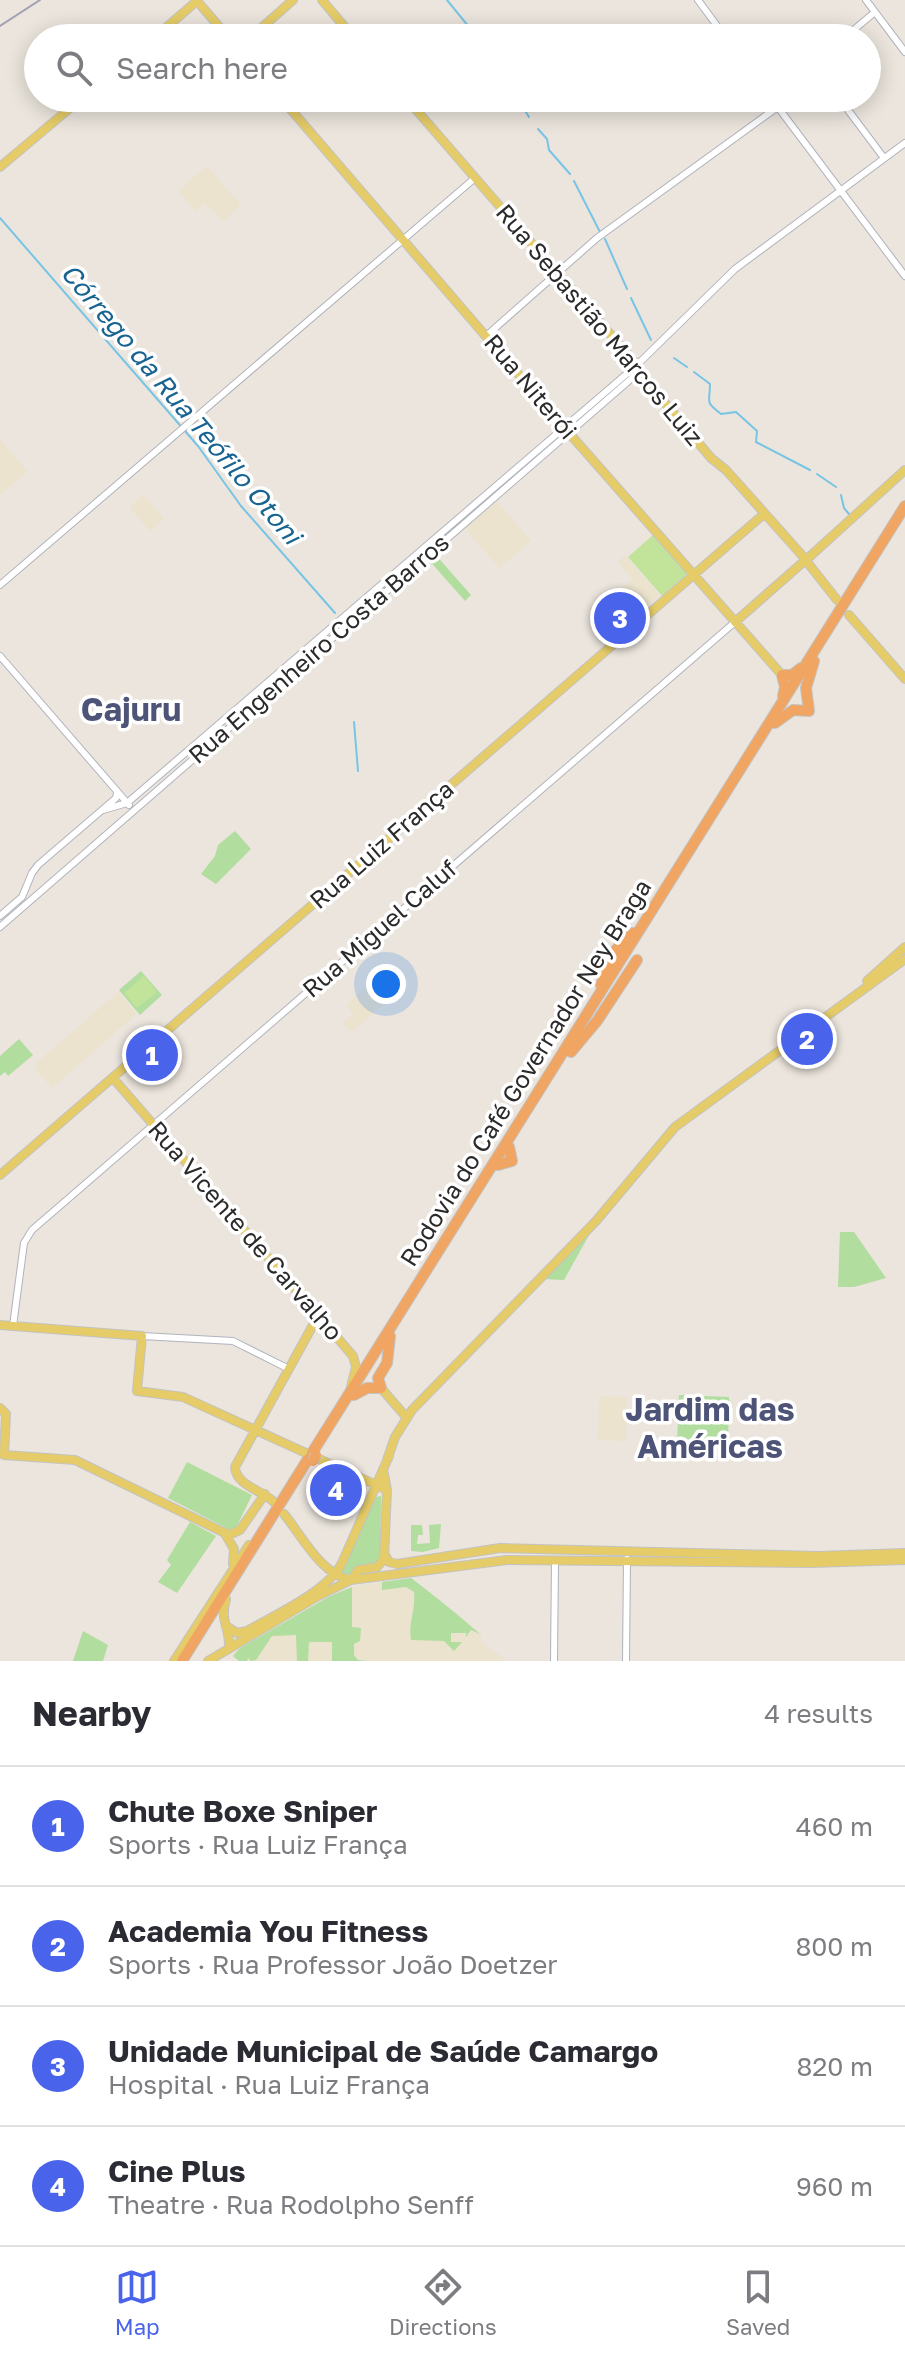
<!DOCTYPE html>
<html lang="en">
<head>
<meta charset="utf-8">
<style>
  body { margin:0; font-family:"Golos Text",sans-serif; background:#f7f7f7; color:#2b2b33 }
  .you { position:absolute; left:386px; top:984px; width:28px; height:28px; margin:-20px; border:6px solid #fff; border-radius:50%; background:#1a73e8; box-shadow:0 0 0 12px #1a73e833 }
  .badge { display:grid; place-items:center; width:52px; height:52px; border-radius:50%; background:#4a63eb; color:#fff; font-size:26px; font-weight:700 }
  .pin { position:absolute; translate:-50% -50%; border:4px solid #fff; box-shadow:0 2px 8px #0006 }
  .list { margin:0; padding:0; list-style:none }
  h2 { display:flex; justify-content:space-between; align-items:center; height:104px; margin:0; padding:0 32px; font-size:34px }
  h2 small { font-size:26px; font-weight:400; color:#7c7c81 }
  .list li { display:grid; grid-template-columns:52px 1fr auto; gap:24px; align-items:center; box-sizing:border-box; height:120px; padding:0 32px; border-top:2px solid #e1e1e2 }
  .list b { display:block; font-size:30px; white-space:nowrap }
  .list p { margin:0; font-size:26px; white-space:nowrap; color:#7c7c81 }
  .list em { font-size:26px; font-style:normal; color:#7c7c81 }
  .icon { flex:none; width:44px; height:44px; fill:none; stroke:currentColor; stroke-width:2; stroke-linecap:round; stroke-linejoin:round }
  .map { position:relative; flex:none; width:905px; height:1661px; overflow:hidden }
  .search { position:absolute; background:#fff; box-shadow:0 4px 20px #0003; left:24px; right:24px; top:24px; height:88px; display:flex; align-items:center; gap:20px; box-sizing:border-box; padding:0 28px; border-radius:44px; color:#7c7c81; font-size:30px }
  .sheet { height:584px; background:#fff }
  nav { display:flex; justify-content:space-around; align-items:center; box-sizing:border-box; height:112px; border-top:2px solid #e1e1e2; background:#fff; font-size:22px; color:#7c7c81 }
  nav a { display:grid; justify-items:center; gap:4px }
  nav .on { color:#4a63eb }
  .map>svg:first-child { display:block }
</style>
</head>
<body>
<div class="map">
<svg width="905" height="1661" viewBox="0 0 905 1661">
  <rect width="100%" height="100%" fill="#ebe5dd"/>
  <path fill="#ebe3ce" d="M207,166L241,205L223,222L205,203L195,211L178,191Z
    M0,439L27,471L0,495Z
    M143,495L164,518L150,531L129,507Z
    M497,501L531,541L499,568L465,528Z
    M625,555L660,596L632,620L612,597L632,579L618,562Z
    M379,976L395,994L352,1032L343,1023L353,1014L346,1005Z
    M118,992L137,1014L52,1088L35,1069V1064Z
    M599,1396L627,1397L626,1441L598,1440Z
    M411,1578L480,1633L482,1643L507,1661H239L232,1654L339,1592L360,1585Z"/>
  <path fill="#b1dd9e" d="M434,553L471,595L465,601L428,559Z
    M235,831L251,849L216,884L201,874L215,856L218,845Z
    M141,971L162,995L140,1015L119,990Z
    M19,1039L33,1055L8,1076L5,1072L0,1076V1056Z
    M593,1228L564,1280L542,1279Z
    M840,1232H854L886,1278L854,1287H838Z
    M679,1395L729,1397L728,1445L677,1443Z
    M187,1462L252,1495L234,1532L168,1498Z
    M381,1496L380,1560L348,1576L340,1573L376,1497Z
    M190,1522L216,1536L177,1593L158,1582L171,1565L167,1560Z
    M441,1524L439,1548L423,1552L411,1551V1525H422L423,1535H418L417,1544L430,1543L429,1525Z
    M411,1578C435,1596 457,1614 480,1634L471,1630L466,1637V1633H451V1642H462L454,1651L444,1641L411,1640C408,1623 416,1609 414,1592L406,1587L382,1590V1582Z
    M352,1587V1627L361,1628L360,1641L354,1644V1655L358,1660L368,1661H332V1642H309L308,1661H297L296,1635L272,1636L256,1660L251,1661L248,1658L247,1661H239L233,1656L240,1648L328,1597Z
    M83,1631L108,1645L103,1661H73Z"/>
  <path fill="#c2e49a" d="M653,535L687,574L662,596L628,557Z
    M144,976L157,992L137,1008L124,993Z"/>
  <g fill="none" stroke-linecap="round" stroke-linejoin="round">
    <path stroke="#78c4e5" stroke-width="2" d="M447,0L478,38
      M517,98L529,117
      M538,129L547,139L549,150L570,174
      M574,181L600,232
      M0,218L198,446L241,506L335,613
      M605,239L627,289
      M631,298L651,340
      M674,358L687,367
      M694,372L710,384C710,403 704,401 721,414L736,412L757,431L756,442L810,470
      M817,474L836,487
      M841,495L844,508L849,514
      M354,722L358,771"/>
    <defs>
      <path id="minor" d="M698,0L726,38
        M866,0L905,52
        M844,38L875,12
        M771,98L905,276
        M839,98L884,158
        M486,336L597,238L790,98
        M0,585L475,178
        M0,656L129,805
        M103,810L127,803L637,365L735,269L905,143
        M0,916L22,897L32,873L38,865L116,798L117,792
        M0,927L639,372
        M13,1326L24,1243L32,1230L735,622
        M142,1336L233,1341L289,1369
        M554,1661L555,1560
        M626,1661L627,1559"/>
      <path id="major" d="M322,0L354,38
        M197,1L229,38
        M154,38L198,0
        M250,38L293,0
        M281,98L569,433L782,675
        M406,98L637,365L639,372L711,458L726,470L800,553L837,600
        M0,167L82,98
        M806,560L905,470
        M849,615L905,679
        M735,622L801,564
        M867,981L905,947
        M113,1078L353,1356L356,1367L351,1387
        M0,1175L764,514
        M0,1325L142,1336L137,1391L183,1397L387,1490
        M381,1388L407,1418
        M0,1408L6,1414L4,1455L75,1460L229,1535L240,1530L265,1494
        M387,1460L395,1437L412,1410L596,1221L675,1127L905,959
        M275,1503C263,1490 236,1486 235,1467L318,1316
        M284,1514C302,1536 321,1575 351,1580
        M224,1532L234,1549L233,1564
        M385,1555L389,1562L397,1564L500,1548L818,1556L905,1553
        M351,1580L358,1570L377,1567L384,1559L387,1490L383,1469
        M226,1599C219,1623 231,1627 229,1649
        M226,1626L237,1633L247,1631C275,1615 328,1591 342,1563L389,1456
        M174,1661L249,1545
        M208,1661L318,1596L351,1580L507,1560L811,1563L905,1560"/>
      <path id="highway" d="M783,696L785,687L782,675H792L801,668
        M809,711L806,688L814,661
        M775,723L793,710L809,711
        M601,985C611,956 609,954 633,933
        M571,1052L597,1021L637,960
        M498,1165L512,1161L509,1147
        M354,1395L367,1388H381L378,1378L387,1363L390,1336
        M312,1453L905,506
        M182,1661L308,1459"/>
    </defs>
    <use href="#minor" stroke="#b1b3bd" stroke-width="8"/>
    <use href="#major" stroke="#c3c3c3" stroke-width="10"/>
    <use href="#highway" stroke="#c3c3c3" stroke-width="12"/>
    <use href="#minor" stroke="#fff" stroke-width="6"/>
    <use href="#major" stroke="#e5cc68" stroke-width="8"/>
    <use href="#highway" stroke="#f1a562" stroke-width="10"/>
    <path stroke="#a0a2b3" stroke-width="2" d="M0,26L40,0"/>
    <defs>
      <path id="highway-bridge" d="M313,1461L316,1455"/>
    </defs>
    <use href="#highway-bridge" stroke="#c3c3c3" stroke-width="12" stroke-linecap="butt"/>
    <use href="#highway-bridge" stroke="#f1a562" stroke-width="10"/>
  </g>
  <g text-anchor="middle" stroke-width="7" stroke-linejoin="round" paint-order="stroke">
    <g font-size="24" fill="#2a2a2a" stroke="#fff">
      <text transform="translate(599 325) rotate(50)" y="8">Rua Sebastião Marcos Luiz</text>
      <text transform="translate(530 387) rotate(50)" y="8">Rua Niterói</text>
      <text transform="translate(319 649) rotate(-41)" y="8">Rua Engenheiro Costa Barros</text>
      <text transform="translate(382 845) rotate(-41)" y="8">Rua Luiz França</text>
      <text transform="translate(380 929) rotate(-41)" y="8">Rua Miguel Caluf</text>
      <text transform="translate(526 1073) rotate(-58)" y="8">Rodovia do Café Governador Ney Braga</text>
      <text transform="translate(245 1231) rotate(49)" y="8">Rua Vicente de Carvalho</text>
    </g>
    <g font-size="26" font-style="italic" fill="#186390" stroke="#fff">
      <text transform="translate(181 404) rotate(50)" y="9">Córrego da Rua Teófilo Otoni</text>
    </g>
    <g font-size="32" font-weight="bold" fill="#4e5477" stroke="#fff">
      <text x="131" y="721">Cajuru</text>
      <text x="710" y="1421">Jardim das<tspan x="710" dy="37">Américas</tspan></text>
    </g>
  </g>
</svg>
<div class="you"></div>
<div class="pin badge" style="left:152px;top:1055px">1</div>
<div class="pin badge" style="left:807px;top:1039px">2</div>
<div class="pin badge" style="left:620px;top:618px">3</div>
<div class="pin badge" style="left:336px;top:1490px">4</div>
<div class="search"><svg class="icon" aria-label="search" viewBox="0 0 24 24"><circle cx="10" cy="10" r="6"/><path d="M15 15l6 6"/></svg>Search here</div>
</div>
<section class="sheet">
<h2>Nearby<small>4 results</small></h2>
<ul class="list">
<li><span class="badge">1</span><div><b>Chute Boxe Sniper</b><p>Sports · Rua Luiz França</p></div><em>460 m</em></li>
<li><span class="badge">2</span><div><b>Academia You Fitness</b><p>Sports · Rua Professor João Doetzer</p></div><em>800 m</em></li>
<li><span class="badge">3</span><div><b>Unidade Municipal de Saúde Camargo</b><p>Hospital · Rua Luiz França</p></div><em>820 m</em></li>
<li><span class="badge">4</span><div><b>Cine Plus</b><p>Theatre · Rua Rodolpho Senff</p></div><em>960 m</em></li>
</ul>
</section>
<nav>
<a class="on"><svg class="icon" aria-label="map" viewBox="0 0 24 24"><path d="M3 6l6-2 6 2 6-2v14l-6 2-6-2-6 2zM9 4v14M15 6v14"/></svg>Map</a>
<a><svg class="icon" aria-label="directions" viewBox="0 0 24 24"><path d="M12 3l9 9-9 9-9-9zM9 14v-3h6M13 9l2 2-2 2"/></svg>Directions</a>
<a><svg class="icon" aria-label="saved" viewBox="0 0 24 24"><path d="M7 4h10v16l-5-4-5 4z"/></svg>Saved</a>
</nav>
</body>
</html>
